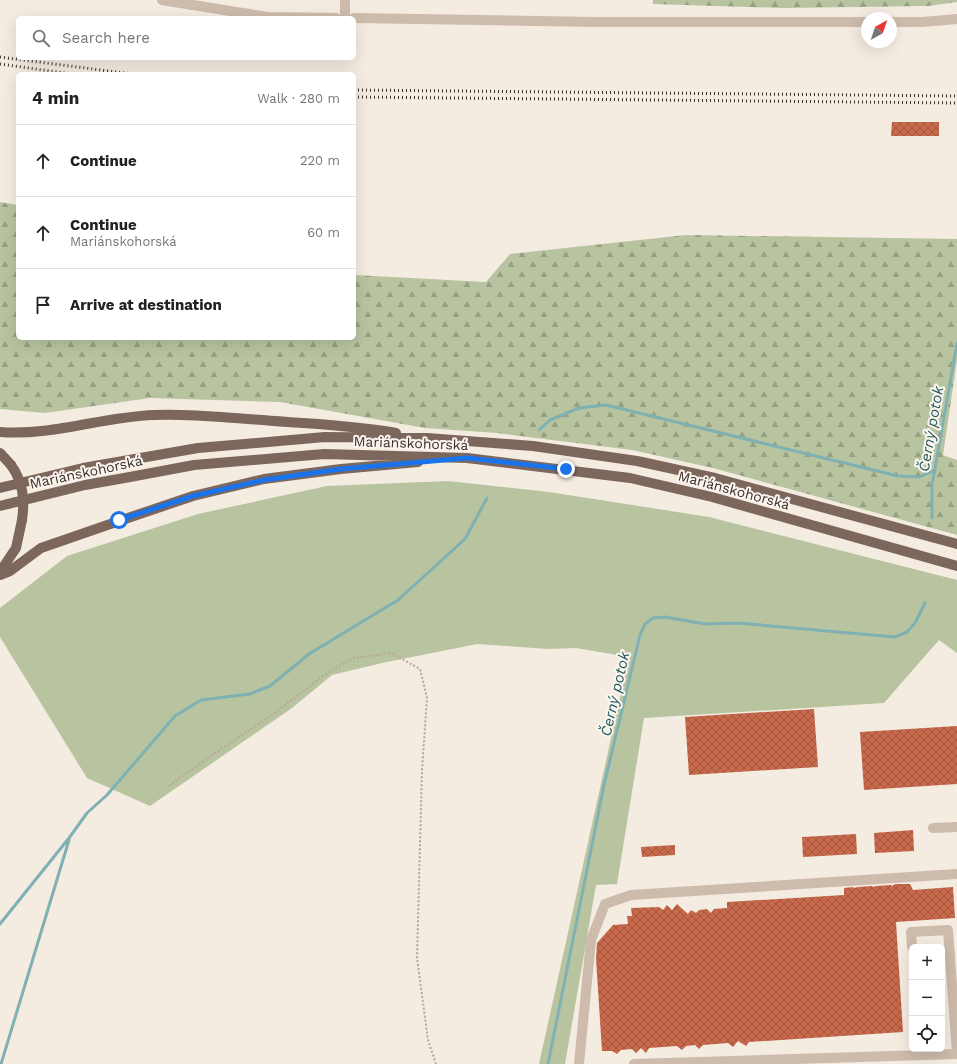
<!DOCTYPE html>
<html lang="en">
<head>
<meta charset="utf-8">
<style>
  body { margin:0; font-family:"Work Sans",sans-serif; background:#f6f6f6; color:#222 }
  .controls { position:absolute; right:12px; bottom:12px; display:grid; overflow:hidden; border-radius:6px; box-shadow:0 4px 16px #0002 }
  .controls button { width:36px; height:36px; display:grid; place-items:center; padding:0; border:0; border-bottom:1px solid #e0e0e0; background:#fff; color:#222; font:20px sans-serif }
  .compass { position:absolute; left:861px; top:12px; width:36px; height:36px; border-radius:50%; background:#fff; box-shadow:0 4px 16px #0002; rotate:40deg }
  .stop { position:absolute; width:12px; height:12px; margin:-9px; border:3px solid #1a73e8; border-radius:50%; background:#fff }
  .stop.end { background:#1a73e8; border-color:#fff; box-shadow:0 1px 4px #0008 }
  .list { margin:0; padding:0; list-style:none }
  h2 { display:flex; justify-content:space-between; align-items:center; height:52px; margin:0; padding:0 16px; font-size:17px }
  h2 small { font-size:13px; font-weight:400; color:#767676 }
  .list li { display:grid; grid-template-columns:26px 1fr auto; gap:12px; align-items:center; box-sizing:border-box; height:72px; padding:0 16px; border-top:1px solid #e0e0e0 }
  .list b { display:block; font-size:15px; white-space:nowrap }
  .list p { margin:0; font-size:13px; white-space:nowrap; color:#767676 }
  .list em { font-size:13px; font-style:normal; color:#767676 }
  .icon { flex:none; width:22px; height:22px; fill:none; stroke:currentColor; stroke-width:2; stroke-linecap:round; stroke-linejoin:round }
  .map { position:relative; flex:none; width:957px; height:1064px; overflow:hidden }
  .search { position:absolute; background:#fff; box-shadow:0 4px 16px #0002; left:16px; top:16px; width:340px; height:44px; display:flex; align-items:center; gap:10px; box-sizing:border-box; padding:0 14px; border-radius:6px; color:#767676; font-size:15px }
  .panel { position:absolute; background:#fff; box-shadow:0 4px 16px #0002; left:16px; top:72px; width:340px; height:268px; border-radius:6px }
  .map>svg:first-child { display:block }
</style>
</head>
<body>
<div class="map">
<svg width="957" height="1064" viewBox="0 0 957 1064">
  <defs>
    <pattern id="forest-firs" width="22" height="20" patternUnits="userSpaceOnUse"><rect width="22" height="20" fill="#b8c4a0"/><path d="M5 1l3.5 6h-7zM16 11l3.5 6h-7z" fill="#97a083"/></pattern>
    <pattern id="building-cross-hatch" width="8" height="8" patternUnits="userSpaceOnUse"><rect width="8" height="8" fill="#c8694b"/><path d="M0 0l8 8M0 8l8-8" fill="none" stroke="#a4573f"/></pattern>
  </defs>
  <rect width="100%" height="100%" fill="#f4ebe1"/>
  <path fill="#b8c4a0" d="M448,481L549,492L709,517L957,580V653L939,640L884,703L644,718L617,884L596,885L565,1064H539L629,657L576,648L549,649L477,644L382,663L332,675L292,708L150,806L87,778L0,637V608L67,556L198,514L327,486Z"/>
  <path fill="url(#forest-firs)" d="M653,0H957V2L928,6L784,8L653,4Z
    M0,202L18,205V338H354V275L486,282L510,254L686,235L957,239V360L943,455L957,460V535L713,468L632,450L497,433L425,428L280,402L150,398L45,413L0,409Z"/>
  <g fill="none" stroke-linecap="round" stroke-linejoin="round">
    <path stroke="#7fb0b2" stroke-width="3" d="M539,430L550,420L579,408L606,405L898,476L919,477L935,470
      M932,518V485L957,343
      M0,924L69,838L87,813L107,795L175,716L201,700L250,694L270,686L309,654L398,600L465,539L487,498
      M1,1064L69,840
      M548,1064L604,785L640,635L645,624L653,618L665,617L705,624L738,623L895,637L907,632L915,623L925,603"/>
  </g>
  <path fill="url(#building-cross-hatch)" d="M892,122H939V136H891Z
    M814,709L818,767L689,775L685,717Z
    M957,726V784L864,790L860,732Z
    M913,830L914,851L875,853L874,833Z
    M856,834L857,854L803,857L802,837Z
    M675,845V855L642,857L641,847Z
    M895,884H910L913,890L953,887L955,918L896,922L903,1032L749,1042L746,1046L738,1041L733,1047L728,1043L703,1045L699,1049L695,1045L686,1046L682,1050L677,1046L649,1048L646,1053L641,1048L636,1053L632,1049L621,1050L617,1054L612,1051H602L596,959L597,943L613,925L628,924L627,916H632L631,908L659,907L663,910L667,905L672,910L677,904L688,914L691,910L696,913L699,910L707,909L711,913L714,909L727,908V902L844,895V888L853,887L854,888L858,887L872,886L873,887L876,886L891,885L892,886Z"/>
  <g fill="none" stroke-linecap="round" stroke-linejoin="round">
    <path stroke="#b9a596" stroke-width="2" stroke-dasharray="2 2" stroke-linecap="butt" d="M169,786L215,753L271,716L323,676L353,658L391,653L420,669L427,698L422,770L417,958L428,1040L436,1064"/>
    <path stroke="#cdbbac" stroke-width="10" d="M162,0L268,17L336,18
      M345,18V0
      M354,18L595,22H867
      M891,22H922L957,19
      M933,828L957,827
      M912,947L911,932L948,930L957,1054
      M579,1064L591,940L605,904L631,895L957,874
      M634,1064L957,1054"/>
    <path stroke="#7d675c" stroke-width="10" d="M0,432C53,436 101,417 154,415C190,413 227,418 263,420C307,424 352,425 396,433
      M0,453L11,465
      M0,488L83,468L198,448L325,437L427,438L533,446L637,461L715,478L957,544
      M0,506L85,485L130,477L194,465L324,454L467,458L630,478L712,497L957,566
      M0,572L16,548L22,520
      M0,575L10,571L41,548L119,521L193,496L264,479L341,469L418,462"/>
    <path stroke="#3b302b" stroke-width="3" stroke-dasharray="1 3" stroke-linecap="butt" d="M0,57L132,74
      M0,64L72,74
      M354,90L957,96
      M354,97L957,103"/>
    <path stroke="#7d675c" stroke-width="10" d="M11,465C23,482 25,499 22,520"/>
  </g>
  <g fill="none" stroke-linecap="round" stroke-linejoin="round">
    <path stroke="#1a73e8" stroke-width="5" d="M119,520L193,496L264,480L341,469L467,458L566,469"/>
  </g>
  <g text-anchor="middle" stroke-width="4" stroke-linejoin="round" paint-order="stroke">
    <g font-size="14" fill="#3b302b" stroke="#fbf5ee">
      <text transform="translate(411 443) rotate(2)" y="5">Mariánskohorská</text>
      <text transform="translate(86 472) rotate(-12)" y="5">Mariánskohorská</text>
      <text transform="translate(734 490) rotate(15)" y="5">Mariánskohorská</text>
    </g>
    <g font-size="15" font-style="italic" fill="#1f5a5e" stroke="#fbf5ee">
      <text transform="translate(931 429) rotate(-80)" y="5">Černý potok</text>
      <text transform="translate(615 694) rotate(-77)" y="5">Černý potok</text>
    </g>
  </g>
</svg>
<div class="controls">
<button>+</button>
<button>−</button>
<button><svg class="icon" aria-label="locate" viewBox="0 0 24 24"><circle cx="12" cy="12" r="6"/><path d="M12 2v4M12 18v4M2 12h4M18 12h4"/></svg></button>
</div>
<svg class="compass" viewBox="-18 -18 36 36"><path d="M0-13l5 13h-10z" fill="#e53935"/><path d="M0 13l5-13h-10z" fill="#767676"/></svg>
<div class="stop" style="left:119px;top:520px"></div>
<div class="stop end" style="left:566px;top:469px"></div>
<div class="search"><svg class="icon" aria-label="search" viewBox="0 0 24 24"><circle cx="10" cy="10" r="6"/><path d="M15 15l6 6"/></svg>Search here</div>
<section class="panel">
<h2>4 min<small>Walk · 280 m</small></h2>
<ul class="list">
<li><svg class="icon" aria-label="ahead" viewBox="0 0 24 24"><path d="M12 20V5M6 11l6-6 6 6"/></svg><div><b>Continue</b></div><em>220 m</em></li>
<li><svg class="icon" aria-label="ahead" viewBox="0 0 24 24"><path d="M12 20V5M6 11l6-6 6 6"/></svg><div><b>Continue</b><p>Mariánskohorská</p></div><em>60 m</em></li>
<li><svg class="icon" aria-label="arrive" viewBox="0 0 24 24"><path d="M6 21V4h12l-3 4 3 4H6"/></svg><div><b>Arrive at destination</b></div></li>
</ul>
</section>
</div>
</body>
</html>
